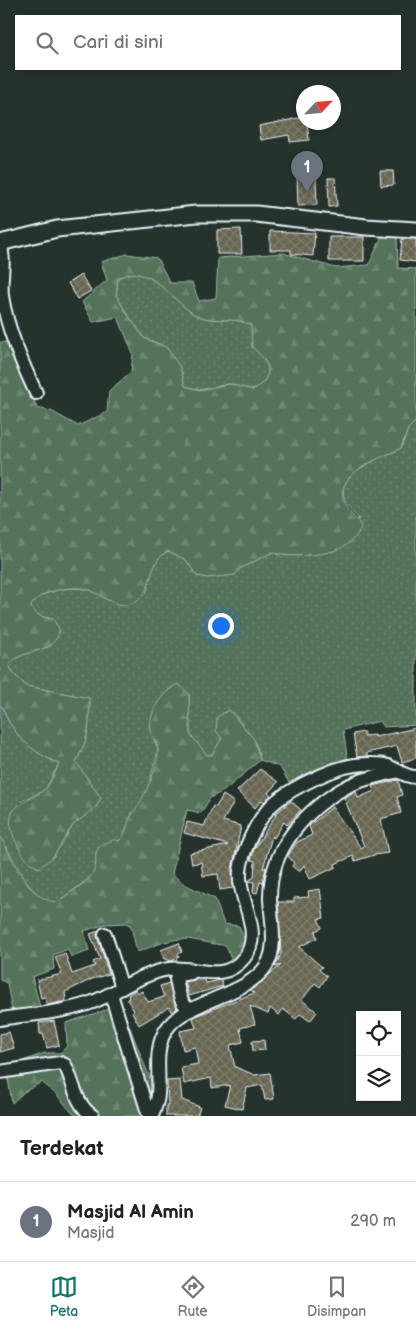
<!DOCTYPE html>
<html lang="id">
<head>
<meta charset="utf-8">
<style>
  body { margin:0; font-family:"Balsamiq Sans",sans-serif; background:#f6f6f6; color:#202124 }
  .controls { position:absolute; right:15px; bottom:15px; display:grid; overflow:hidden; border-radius:0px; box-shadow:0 2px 8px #0003 }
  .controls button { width:45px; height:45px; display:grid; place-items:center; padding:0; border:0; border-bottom:1px solid #e0e0e0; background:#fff; color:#202124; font:25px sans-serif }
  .compass { position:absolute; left:296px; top:85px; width:45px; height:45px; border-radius:50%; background:#fff; box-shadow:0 2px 8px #0003; rotate:64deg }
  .you { position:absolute; left:220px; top:625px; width:18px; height:18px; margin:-12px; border:4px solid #fff; border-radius:50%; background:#1a73e8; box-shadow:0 0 0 8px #1a73e833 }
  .badge { display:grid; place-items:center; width:32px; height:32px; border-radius:50%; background:#0f766e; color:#fff; font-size:16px; font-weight:700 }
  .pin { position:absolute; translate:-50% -41px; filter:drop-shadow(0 1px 2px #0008) }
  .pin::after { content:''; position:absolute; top:26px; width:18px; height:15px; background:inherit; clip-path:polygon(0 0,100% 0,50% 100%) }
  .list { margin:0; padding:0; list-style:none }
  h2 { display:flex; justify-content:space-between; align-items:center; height:65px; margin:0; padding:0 20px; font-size:21px }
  h2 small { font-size:16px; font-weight:400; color:#757577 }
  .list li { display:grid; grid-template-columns:32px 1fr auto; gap:15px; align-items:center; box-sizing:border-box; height:80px; padding:0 20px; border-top:1px solid #e0e0e0 }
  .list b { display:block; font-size:19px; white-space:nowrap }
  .list p { margin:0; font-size:16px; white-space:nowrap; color:#757577 }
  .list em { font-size:16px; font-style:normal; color:#757577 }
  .icon { flex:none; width:28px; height:28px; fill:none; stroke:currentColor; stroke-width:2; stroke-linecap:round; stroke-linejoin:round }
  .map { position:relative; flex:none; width:416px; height:1116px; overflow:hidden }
  .search { position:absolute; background:#fff; box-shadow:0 2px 8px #0003; left:15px; right:15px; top:15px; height:55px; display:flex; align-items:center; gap:12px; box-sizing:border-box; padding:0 18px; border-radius:0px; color:#757577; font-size:19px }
  .sheet { height:145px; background:#fff }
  nav { display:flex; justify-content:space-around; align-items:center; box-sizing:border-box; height:70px; border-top:1px solid #e0e0e0; background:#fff; font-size:14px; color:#757577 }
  nav a { display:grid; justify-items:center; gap:2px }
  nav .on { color:#0f766e }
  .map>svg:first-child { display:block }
</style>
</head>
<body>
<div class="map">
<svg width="416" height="1116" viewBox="0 0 416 1116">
  <defs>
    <pattern id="grass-dots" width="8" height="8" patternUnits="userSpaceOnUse" patternTransform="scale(1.25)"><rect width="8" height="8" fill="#54725a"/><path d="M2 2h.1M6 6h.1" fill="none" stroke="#6d8772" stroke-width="1.8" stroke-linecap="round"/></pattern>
    <pattern id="forest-firs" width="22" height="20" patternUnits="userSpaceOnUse" patternTransform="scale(1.25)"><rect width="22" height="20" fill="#54725a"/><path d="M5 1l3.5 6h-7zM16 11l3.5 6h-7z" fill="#6d8772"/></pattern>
    <pattern id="building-cross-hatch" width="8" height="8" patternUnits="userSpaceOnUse" patternTransform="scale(1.25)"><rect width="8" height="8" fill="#676551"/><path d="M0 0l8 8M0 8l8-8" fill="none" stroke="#7d7c6b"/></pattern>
  </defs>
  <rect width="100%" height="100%" fill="#26332d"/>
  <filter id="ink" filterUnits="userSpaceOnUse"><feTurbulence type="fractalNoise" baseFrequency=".02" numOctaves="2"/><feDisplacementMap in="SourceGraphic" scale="10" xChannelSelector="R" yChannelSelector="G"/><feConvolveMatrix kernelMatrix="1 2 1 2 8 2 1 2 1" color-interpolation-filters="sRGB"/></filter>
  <g filter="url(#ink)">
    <path fill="url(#grass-dots)" stroke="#9eb2a9" d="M127,274C153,269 172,299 191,312C209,325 233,315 251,325L252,347C269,362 277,375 253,390L229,384L200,390L185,386L180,367L162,345L144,338L124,309L116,295L118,278Z
      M416,421V725L384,727L380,721L343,730L348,762L291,786L280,767L260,760C259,741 243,728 233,712L215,752L212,755H207L190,734L189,694L178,684L169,689L151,731L158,750L147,793L137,810L132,813L123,838L96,852L95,871L90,878L57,902H48L40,897L27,883L0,836V705C6,710 5,716 9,722C24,744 36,753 59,764L45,790L18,803L53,857L73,825L96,807L101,798L76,762C84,747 89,734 89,718C89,710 91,706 89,698L26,686L13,673L9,665L14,658L51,646L53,619C44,617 34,616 31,606C39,590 67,587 84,589C96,590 110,600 121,605L146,594C151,578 152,559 168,551L186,560L197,576L240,568L273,552L282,557L359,519C317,479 369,464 401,448L408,429Z"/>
    <path fill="url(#forest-firs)" stroke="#9eb2a9" fill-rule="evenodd" d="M397,235L398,268L416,269V421L408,429L401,448C380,459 329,474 346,506C350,515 358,517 361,528C357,537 348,545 339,549C325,555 286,559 273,552L241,568L235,575L207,578L197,576L186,560L168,551C145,562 156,597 130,604C116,609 99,593 87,589C70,585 39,591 31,606C34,616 44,617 53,619L60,630C54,656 22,647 9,665L13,673L26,686L89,698C91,706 89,710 89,718C89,734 84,747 76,762L101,798L96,807L73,825L53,857L39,868C26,862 22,854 16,842C0,806 21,806 43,791C50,786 55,772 59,764C39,754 23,745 11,725C6,718 6,711 0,705V342L13,343L37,408L51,411L78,426L107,412L109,391L131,372L133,354L118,317L93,322L82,302L107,280L101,262L127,254L157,258L170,283H192L199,301L216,298L218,258L283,253L336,268L369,265L382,236ZM127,274C153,269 172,299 191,312C209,325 233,315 251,325L252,347C269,362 277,375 253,390L229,384L200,390L185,386L180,367L166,347L144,338L124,309L116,295L118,278Z
      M178,684L189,694L190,734L207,755H212L222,738L216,731L217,717L229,710L254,739L260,760L225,790L210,798L201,813L187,810L172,874L184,884L215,899L224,924L239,926L246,943L241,956L232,962L226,945C212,945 197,939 183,939C167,939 152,947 137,952L131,926L126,923L106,924L84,931L89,951L71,957L68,949L53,955L54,969L32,977L40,1007L12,1011L7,983L0,980V836C13,859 27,900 57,902C68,894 82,886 91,876C102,863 87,849 108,842C113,840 115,839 119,841C128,834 126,821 133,813C143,801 159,766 158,750C157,743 152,737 151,731C148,712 161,693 178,684Z
      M121,1005L155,1091L148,1116H75L57,1095L42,1082L24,1092L12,1103L6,1067L45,1053H60L67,1046L66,1023Z"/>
    <path fill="url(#building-cross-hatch)" stroke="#e8f1f8" d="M304,117V122H307L309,140L290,142L289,135L261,140L259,126Z
      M380,171H393L394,185L381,186Z
      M297,178H316L317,205L298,206Z
      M328,178H335L337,206L329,207Z
      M241,229L242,254H217V230Z
      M270,231L315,233L313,256L291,254V250H270Z
      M329,237H364V261H329Z
      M402,239H416V262L400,260Z
      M81,275L91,291L77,299L68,283Z
      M416,728V758L402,762L397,746L367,753V756L357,757L353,734L364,732V736L375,735V737Z
      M260,769L278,782L268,793L271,795L264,802L262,800L255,808L237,791Z
      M398,780L402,795L397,797L401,813L381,819L388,853L374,855L355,861L353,856L335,864L336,867L310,879L304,865L299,872L292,866L294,863L288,856L297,842L312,835L309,826L332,807L361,848L364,846L344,798L356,791L358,798L374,791L372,786Z
      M223,795L234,802L223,821L241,826L232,870L233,888L220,890L218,874L203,876L201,862L192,864L190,853L228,845L184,833L187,822L204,826L213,806L216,807Z
      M291,801L301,810L287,825L284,822L274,838L272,836L263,869L266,867L263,883L260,882L257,893L253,892L254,882L248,881L254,877L255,861L251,860L254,849L276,815L275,814Z
      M320,889L324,918L318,919L322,928L315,931L317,938L299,947L322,967L319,970L327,976L320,987L315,983L302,1000L317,1012L310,1021L300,1014L296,1019L283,1009L279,1015L270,1008L268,1014L250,1006L255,1024L240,1028L243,1042L230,1045L235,1067L255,1075L270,1073L274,1099L265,1100L262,1085L247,1088L242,1109L225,1105L230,1085L212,1088L211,1078L184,1084L181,1067L198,1064L195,1047L183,1050L180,1031L196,1028L193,1018L198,1015L254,993L251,990L281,965L275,967L281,954L278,902H294V898L309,897L308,891Z
      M98,931L97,936L109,974L92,979L65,992L66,1001L47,1005L45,997L41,998L37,980L62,974L55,957L65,953L72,974L95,966L93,962L100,959L90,934Z
      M179,943L182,952L178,954L179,957L172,961L164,959L161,950Z
      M198,979L205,980L206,983L221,980L223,986L189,996L185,982Z
      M169,983L177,1008L172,1013L169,1007L139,1025L132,1012L134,1011L127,999L129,998L128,995L136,990L138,993L142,991L148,1002L164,997L160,986Z
      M54,1021L59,1045L47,1048L43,1034H40L39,1023Z
      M9,1032L14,1048L0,1052V1034Z
      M264,1040L265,1050L253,1051L252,1041Z
      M180,1080L182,1100L200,1107L197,1116H166V1105H168L167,1081Z"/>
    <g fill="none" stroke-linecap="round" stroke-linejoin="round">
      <defs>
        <path id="minor" d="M0,243C6,261 0,277 2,296C7,329 22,363 36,393
          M105,934L122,988
          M191,973L178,975L176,979C179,991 179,1004 191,1010
          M111,994L149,1116
          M0,1019C31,1014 63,1013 93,1002C118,992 142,973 169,969C195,965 222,985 244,958C265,932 237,899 240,871C242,851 257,821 270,807C286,790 332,768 355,765C365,764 378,763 388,766C398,770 405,777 416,777
          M0,1072L60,1063L65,1065C74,1082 75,1105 93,1116
          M152,1116C154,1109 158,1102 158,1094C160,1076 155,1056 162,1038C174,1001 245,999 266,966C278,948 271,919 270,899C269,849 307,808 348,786C364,778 382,775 399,771"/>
        <path id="major" d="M0,243L57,229L196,214H256L366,227L416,230"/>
      </defs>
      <use href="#minor" stroke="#e8f1f8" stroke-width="16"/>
      <use href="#major" stroke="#e8f1f8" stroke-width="19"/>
      <use href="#minor" stroke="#26332d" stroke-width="12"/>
      <use href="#major" stroke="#26332d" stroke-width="15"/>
    </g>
  </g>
</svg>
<div class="controls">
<button><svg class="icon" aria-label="locate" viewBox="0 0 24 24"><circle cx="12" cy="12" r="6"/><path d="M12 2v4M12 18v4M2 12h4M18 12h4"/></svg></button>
<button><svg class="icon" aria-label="layers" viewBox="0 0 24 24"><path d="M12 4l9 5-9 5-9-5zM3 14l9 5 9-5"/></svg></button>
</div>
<svg class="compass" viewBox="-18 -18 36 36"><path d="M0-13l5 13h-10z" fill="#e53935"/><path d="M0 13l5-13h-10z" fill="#757577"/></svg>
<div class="you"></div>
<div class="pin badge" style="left:307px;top:192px;background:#6b7280">1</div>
<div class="search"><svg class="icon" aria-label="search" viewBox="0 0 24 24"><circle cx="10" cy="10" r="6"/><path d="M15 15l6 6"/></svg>Cari di sini</div>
</div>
<section class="sheet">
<h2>Terdekat<small></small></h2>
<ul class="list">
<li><span class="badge" style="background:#6b7280">1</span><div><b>Masjid Al Amin</b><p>Masjid</p></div><em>290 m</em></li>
</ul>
</section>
<nav>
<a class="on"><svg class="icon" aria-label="map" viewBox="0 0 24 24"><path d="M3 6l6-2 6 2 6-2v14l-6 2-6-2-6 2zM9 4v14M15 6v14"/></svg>Peta</a>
<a><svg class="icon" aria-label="directions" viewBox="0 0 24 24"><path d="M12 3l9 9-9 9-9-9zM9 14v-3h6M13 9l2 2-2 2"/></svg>Rute</a>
<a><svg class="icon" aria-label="saved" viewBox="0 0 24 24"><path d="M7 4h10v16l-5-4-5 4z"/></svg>Disimpan</a>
</nav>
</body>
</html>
